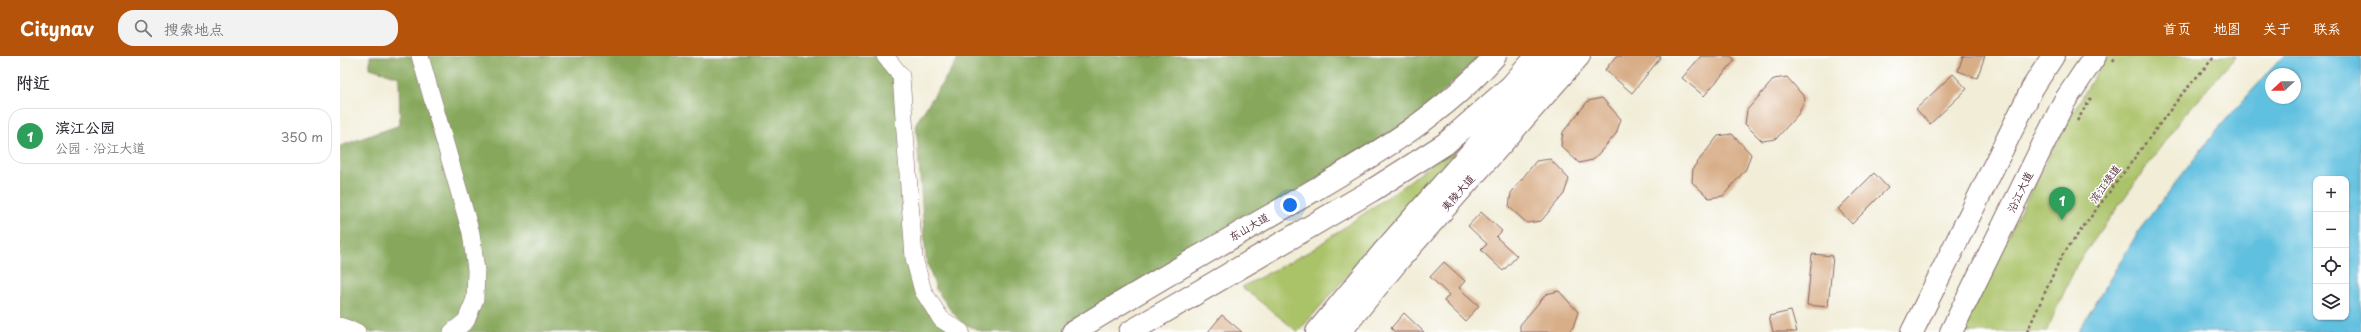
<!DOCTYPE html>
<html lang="zh">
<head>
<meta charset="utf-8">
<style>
  body { margin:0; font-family:"Playpen Sans","LXGW WenKai TC",sans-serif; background:#f2f2f3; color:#2b2b33 }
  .controls { position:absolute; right:12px; bottom:12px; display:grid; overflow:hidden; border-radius:8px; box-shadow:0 1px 3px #0004 }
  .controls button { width:36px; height:36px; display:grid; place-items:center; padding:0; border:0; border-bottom:1px solid #e1e1e2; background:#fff; color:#2b2b33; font:20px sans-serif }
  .compass { position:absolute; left:1925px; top:12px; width:36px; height:36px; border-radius:50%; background:#fff; box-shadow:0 1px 3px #0004; rotate:248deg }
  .you { position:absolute; left:950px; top:149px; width:14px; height:14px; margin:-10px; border:3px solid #fff; border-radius:50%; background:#1a73e8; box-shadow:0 0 0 6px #1a73e833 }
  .badge { display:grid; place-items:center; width:26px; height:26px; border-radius:50%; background:#b45309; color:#fff; font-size:13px; font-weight:700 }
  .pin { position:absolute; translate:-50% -33px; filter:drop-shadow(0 1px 2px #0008) }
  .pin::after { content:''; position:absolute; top:21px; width:14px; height:12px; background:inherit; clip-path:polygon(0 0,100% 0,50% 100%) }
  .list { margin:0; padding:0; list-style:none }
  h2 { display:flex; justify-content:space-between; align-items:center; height:52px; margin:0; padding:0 16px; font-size:17px }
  h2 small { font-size:13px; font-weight:400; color:#7c7c81 }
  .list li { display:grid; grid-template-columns:26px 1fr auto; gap:12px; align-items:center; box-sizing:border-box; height:56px; margin:0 8px 8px; padding:0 8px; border:1px solid #e1e1e2; border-radius:16px }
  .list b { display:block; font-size:15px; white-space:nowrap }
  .list p { margin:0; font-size:13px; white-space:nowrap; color:#7c7c81 }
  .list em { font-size:13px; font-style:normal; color:#7c7c81 }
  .icon { flex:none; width:22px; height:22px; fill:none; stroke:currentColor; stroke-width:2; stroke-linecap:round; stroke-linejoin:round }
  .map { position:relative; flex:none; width:2021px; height:276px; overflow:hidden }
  header { display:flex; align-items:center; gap:24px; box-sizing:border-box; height:56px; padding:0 20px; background:#b45309; color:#fff }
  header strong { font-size:19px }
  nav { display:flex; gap:22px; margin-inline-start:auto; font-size:14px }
  .search { width:280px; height:36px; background:#f2f2f3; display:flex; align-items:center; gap:10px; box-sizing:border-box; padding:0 14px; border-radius:16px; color:#7c7c81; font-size:15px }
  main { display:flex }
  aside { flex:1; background:#fff }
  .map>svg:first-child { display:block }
</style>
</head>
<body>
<header>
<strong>Citynav</strong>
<div class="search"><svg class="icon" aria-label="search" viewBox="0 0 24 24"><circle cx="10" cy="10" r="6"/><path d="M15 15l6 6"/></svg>搜索地点</div>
<nav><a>首页</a><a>地图</a><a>关于</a><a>联系</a></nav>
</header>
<main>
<aside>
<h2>附近<small></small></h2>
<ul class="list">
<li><span class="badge" style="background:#2e9e5b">1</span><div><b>滨江公园</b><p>公园 · 沿江大道</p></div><em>350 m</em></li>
</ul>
</aside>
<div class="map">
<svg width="2021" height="276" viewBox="0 0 2021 276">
  <rect width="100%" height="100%" fill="#fff"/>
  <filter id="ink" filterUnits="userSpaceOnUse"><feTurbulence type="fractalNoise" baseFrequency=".025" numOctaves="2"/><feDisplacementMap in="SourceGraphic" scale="8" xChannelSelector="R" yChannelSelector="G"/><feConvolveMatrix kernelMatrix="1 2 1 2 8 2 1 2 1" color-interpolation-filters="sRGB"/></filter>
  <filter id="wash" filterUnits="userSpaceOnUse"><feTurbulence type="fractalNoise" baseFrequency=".012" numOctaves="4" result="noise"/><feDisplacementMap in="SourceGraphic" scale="16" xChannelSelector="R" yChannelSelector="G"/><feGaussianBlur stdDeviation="0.9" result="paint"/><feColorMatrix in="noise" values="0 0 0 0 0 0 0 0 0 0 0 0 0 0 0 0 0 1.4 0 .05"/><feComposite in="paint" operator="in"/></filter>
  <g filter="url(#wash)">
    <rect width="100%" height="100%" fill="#f1edd7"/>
    <path fill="#aac267" stroke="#7a7049" d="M1767,0H1896L1840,64L1737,208L1706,276H1621C1667,182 1711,88 1767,0Z
      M1132,76L958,276L902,231L972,194L1063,130Z"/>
    <path fill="#87a85c" stroke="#686444" d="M30,0H545L561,20L583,235L621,276H0V90L60,69L59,21L30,12Z
      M620,0H1139L1077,63L724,276H643L622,267L609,252L596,233L586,203L576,67Z"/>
    <path fill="#61c0df" stroke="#567085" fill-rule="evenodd" d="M1943,0H2021V276H1738L1800,173L1875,76ZM1931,18H1955V42H1931ZM1976,123H2006V261H1976Z"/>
    <g id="blocks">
      <path fill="#d8ae88" d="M1276,0H1320L1321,1L1292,37L1265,14Z
        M1361,0H1391L1395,4L1364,40L1342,22Z
        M1623,0H1645L1637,22L1618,15Z
        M1613,18L1627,33L1590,68L1576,53Z
        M1447,21L1465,42L1459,57L1436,83L1422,85L1405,68L1407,54L1434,23Z
        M1262,42L1281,63L1276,78L1253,104L1239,107L1221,90L1223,76L1248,45Z
        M1392,78L1411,98L1406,113L1383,140L1369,142L1352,126L1353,112L1378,80Z
        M1210,103L1229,123L1224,138L1201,165L1187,167L1169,151L1171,137L1196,105Z
        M1534,117L1548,132L1512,168L1498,153Z
        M1141,156L1162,175L1156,181L1177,200L1163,215L1141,194L1147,188L1128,170Z
        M1472,198L1493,200L1488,251L1467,249Z
        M1104,206L1125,225L1119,232L1139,250L1125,265L1104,245L1109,239L1090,221Z
        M1219,235L1238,256L1233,271L1228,276H1180V269L1206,238Z
        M1451,255L1457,276H1433L1429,260Z
        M1064,257L1084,276H1055L1051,272Z
        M882,259L902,276H868Z"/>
    </g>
  </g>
  <g filter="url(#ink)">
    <use href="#blocks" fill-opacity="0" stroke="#846767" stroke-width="1"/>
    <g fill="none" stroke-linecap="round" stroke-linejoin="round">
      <defs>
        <path id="minor" d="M80,0L131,177L136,214L135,243L126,265L112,276
          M545,0L561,20L574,202L583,235L601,263L621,276
          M0,270L17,276"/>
        <path id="major" d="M733,276C804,232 875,191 947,150C1020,107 1098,65 1155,0
          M790,276L1031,135L1105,88L1171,30L1197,0
          M977,276L1044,195L1216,0
          M1000,276L1057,206L1239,0
          M1572,276L1693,31L1713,0
          M1611,276L1724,46L1755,0"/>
      </defs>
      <use href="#minor" stroke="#846767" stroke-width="18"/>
      <use href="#major" stroke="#846767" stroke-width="24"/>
      <path stroke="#846767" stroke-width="2.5" stroke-dasharray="3 3" stroke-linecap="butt" d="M1773,5L1776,0
        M1737,65L1752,40
        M1687,276L1721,201L1842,38L1875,0"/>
      <use href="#minor" stroke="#fff" stroke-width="17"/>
      <use href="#major" stroke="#fff" stroke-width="22"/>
    </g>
  </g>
  <g text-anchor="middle" stroke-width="3" stroke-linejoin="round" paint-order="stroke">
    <g font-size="11" fill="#4a1f2b" stroke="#fff">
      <text transform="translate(1765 128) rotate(-54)" y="4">滨江绿道</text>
      <text transform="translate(1680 136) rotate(-64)" y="4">沿江大道</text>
      <text transform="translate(1118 137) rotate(-49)" y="4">夷陵大道</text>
      <text transform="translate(909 171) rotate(-30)" y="4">东山大道</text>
    </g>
  </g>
</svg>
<div class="controls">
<button>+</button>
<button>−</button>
<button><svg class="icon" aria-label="locate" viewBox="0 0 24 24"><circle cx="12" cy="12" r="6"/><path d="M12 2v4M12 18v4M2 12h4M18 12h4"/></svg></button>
<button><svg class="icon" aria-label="layers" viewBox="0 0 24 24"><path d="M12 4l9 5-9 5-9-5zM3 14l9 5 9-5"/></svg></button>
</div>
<svg class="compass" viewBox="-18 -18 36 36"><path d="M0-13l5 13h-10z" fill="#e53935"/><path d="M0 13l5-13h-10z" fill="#7c7c81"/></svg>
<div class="you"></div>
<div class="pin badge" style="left:1722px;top:164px;background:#2e9e5b">1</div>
</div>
</main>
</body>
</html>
